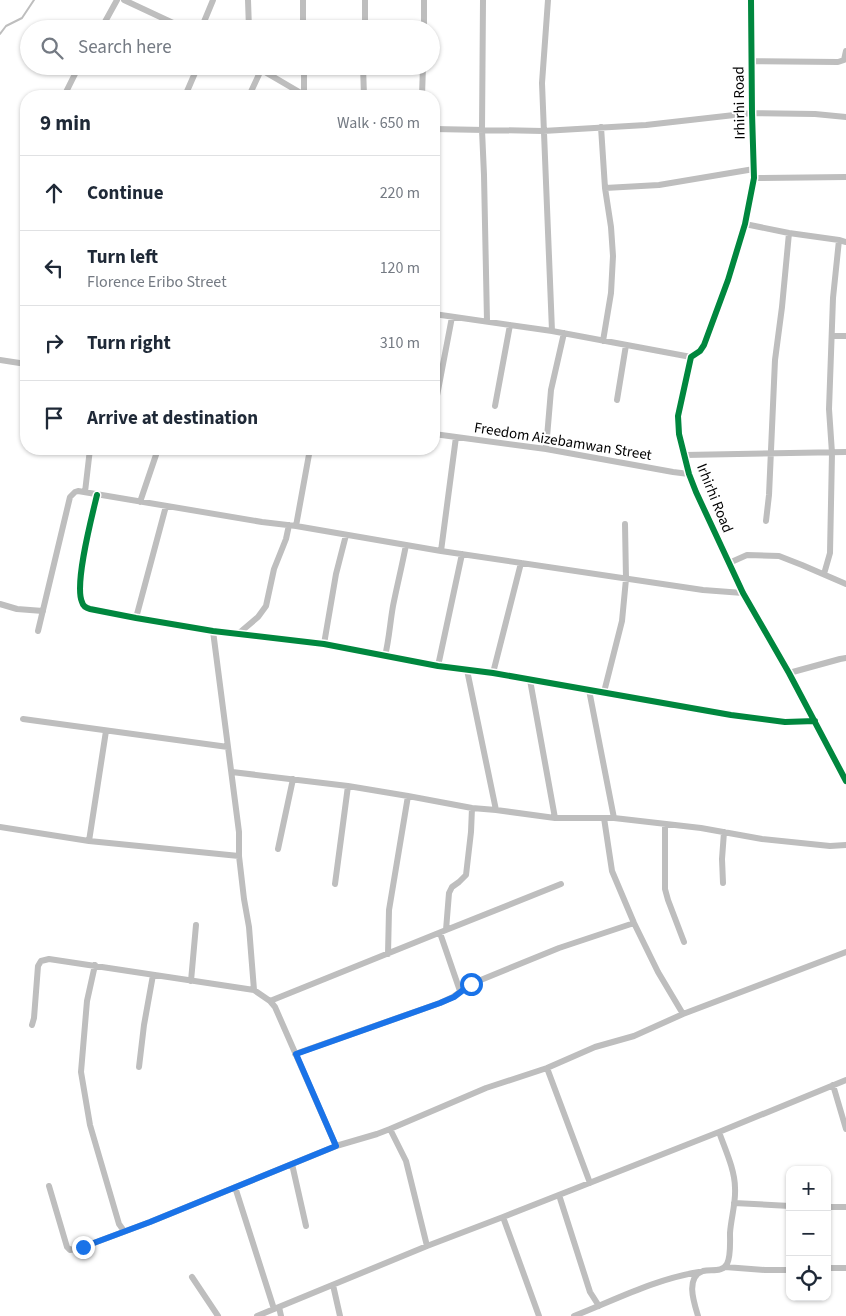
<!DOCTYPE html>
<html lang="en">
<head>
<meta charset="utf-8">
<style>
  body { margin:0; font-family:"Source Sans 3",sans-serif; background:#f2f2f3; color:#1f2937 }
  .controls { position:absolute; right:15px; bottom:15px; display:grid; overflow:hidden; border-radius:10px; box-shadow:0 1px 4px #0004 }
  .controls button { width:45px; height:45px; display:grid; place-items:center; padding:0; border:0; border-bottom:1px solid #e0e1e3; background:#fff; color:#1f2937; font:25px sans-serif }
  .stop { position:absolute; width:15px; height:15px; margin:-11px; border:4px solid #1a73e8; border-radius:50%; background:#fff }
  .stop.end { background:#1a73e8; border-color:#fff; box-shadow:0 1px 5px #0008 }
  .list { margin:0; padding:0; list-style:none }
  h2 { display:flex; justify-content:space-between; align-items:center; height:65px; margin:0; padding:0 20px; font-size:21px }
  h2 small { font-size:16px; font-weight:400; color:#747a83 }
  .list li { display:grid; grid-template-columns:32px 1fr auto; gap:15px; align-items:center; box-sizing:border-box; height:75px; padding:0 20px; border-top:1px solid #e0e1e3 }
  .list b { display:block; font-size:19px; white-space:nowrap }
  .list p { margin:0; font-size:16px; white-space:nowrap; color:#747a83 }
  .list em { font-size:16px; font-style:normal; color:#747a83 }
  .icon { flex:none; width:28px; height:28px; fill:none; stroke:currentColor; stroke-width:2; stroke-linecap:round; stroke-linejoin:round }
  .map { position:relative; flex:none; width:846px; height:1316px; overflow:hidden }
  .search { position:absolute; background:#fff; box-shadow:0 1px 4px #0004; left:20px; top:20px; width:420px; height:55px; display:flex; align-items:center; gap:12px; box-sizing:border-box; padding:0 18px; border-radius:28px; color:#747a83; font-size:19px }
  .panel { position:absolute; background:#fff; box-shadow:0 1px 4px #0004; left:20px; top:90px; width:420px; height:365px; border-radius:20px }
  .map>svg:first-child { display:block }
</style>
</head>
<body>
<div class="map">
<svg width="846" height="1316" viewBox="0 0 846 1316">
  <rect width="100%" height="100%" fill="#fff"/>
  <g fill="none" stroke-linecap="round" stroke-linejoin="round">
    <path stroke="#bebebe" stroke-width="2" d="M0,34L6,26L22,18L34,0"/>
    <path stroke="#bebebe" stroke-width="6" d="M124,0L186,29
      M248,0L249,29
      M303,0V29
      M365,0V29
      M424,0V29
      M483,0L482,130L484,175L487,321
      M548,0L542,83L552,331
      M751,0L752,113L754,178L745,224L728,280L704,345L700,351L691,357L678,416L679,434L689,474L696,492L743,593L789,673L846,781
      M101,29L117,0
      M201,29L213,0
      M751,61L838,62L844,60L846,51
      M255,66L306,96
      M304,66V95
      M363,66L364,96
      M64,96L79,66
      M185,96L198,66
      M249,96L261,70
      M422,96L423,66
      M601,127L605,188L611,227L613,256L611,293L603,341
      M434,129L543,131L646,125L752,113L815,114L846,117
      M754,178L846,177
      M605,188L659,185L754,169
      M745,224L789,233L839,240L846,242
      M434,314L552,331L691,357
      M832,336H846
      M0,360L26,364
      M617,400L626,345
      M436,401L452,317
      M495,406L510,325
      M434,434L546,449L673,472L689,474
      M546,449L551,390L564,333
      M685,455L846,452
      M85,492L90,449
      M97,495C92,516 74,584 82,602C83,606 86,608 90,609L136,618L213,631L324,644L438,666L493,673L731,715L785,722L815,721
      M140,502L158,449
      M766,521L769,495L775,360L782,307L789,233
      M296,526L310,449
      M441,551L456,437
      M729,563L747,555L779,556L802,565L846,584
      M824,574L830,553L832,453L829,409L833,298L839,240
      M0,604L17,609L43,611
      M136,618L166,506
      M38,631L70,497L75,492L78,491L262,522L296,526L441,551L703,590L743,593
      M213,631L239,832V856L244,899L249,927L254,990L270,1001L275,1007L336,1146
      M238,634L258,617L266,606L274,569L286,539L289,525
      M324,644L336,574L346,535
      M385,656C389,640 390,623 393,606C397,586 402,566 406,545
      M438,666L462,554
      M467,670L496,810
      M493,673L521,563
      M789,673L840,659L846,658
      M530,680L555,818
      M589,690L614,818
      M604,692L622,621L626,579L625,524
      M23,719L228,747
      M232,772L348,786L408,796L472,808L496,810L555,818H614L701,828L762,839L830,846L846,845
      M604,818L612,871L634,923L658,972L683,1014
      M665,824V889L668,900L684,942
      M0,827L89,841L239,856
      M89,841L106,731
      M278,849L293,779
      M723,883L722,859L724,832
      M335,884L348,786
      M446,930L561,884
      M440,933L460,991
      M388,954L389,910L408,796
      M95,965L87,1001L81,1072L90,1125L119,1224L124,1231
      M191,981L196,925
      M270,1001L446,930L449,893L452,887L459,882L466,875L471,832L472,808
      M32,1025L34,1018L38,966L41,961L49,959L254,990
      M295,1054L440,1003L453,997L471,984L559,948L634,923
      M139,1067L144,1025L153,975
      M547,1068L590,1183
      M833,1085L846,1129
      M390,1129L486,1088L547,1068L595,1047L634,1036L683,1014L846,952
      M292,1164L306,1226
      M49,1186L67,1247L70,1250L83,1247L150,1222L336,1146L377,1134L390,1129L406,1161L427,1246
      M235,1187L274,1309
      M559,1195L590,1292L599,1306
      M734,1203L790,1206
      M827,1207H846
      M503,1217L539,1316
      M725,1267L765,1270H790
      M827,1268H846
      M192,1277L218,1316
      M333,1285L340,1316
      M279,1307L281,1316
      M257,1316L427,1246L503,1217L719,1132L846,1080
      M574,1316C615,1300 655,1279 699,1272
      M698,1316C694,1303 685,1277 703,1271C711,1269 722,1273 727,1264C731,1256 730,1243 730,1233C731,1218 736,1203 735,1188C735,1170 725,1149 719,1132"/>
    <defs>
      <path id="cycleway" d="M751,0L752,113L754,178L745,224L728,280L704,345L700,351L691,357L678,416L679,434L689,474L696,492L743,593L789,673L846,781
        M97,495C92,516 74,584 82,602C83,606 86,608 90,609L136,618L213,631L324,644L438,666L493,673L731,715L785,722L815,721"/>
    </defs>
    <use href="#cycleway" stroke="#fff" stroke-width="9"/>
    <use href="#cycleway" stroke="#00873e" stroke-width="6"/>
  </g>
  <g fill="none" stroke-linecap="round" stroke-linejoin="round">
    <path stroke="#1a73e8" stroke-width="6" d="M83,1247L150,1222L336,1146L296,1054L440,1003L454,997L471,984"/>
  </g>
  <g text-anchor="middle" stroke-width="4" stroke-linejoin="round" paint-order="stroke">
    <g font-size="15" fill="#000" stroke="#fff">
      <text transform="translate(739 103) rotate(-91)" y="5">Irhirhi Road</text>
      <text transform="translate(563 441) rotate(9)" y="5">Freedom Aizebamwan Street</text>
      <text transform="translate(715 498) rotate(68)" y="5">Irhirhi Road</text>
    </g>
  </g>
</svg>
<div class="controls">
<button>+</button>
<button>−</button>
<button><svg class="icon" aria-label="locate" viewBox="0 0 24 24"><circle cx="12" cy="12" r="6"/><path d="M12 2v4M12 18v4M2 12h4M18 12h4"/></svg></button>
</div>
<div class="stop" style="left:471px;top:984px"></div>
<div class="stop end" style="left:83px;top:1247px"></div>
<div class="search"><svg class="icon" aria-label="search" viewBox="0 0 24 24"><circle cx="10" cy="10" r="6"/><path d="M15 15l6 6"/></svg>Search here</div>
<section class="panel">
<h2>9 min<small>Walk · 650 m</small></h2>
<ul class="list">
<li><svg class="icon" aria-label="ahead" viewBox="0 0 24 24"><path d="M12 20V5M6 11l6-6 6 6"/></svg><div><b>Continue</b></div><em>220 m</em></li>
<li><svg class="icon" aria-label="left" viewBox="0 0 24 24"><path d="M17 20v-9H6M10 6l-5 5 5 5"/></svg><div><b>Turn left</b><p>Florence Eribo Street</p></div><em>120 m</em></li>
<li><svg class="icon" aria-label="right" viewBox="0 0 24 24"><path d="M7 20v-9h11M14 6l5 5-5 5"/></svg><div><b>Turn right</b></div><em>310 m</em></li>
<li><svg class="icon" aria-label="arrive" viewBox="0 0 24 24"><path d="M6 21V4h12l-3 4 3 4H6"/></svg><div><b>Arrive at destination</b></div></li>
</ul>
</section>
</div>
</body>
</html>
